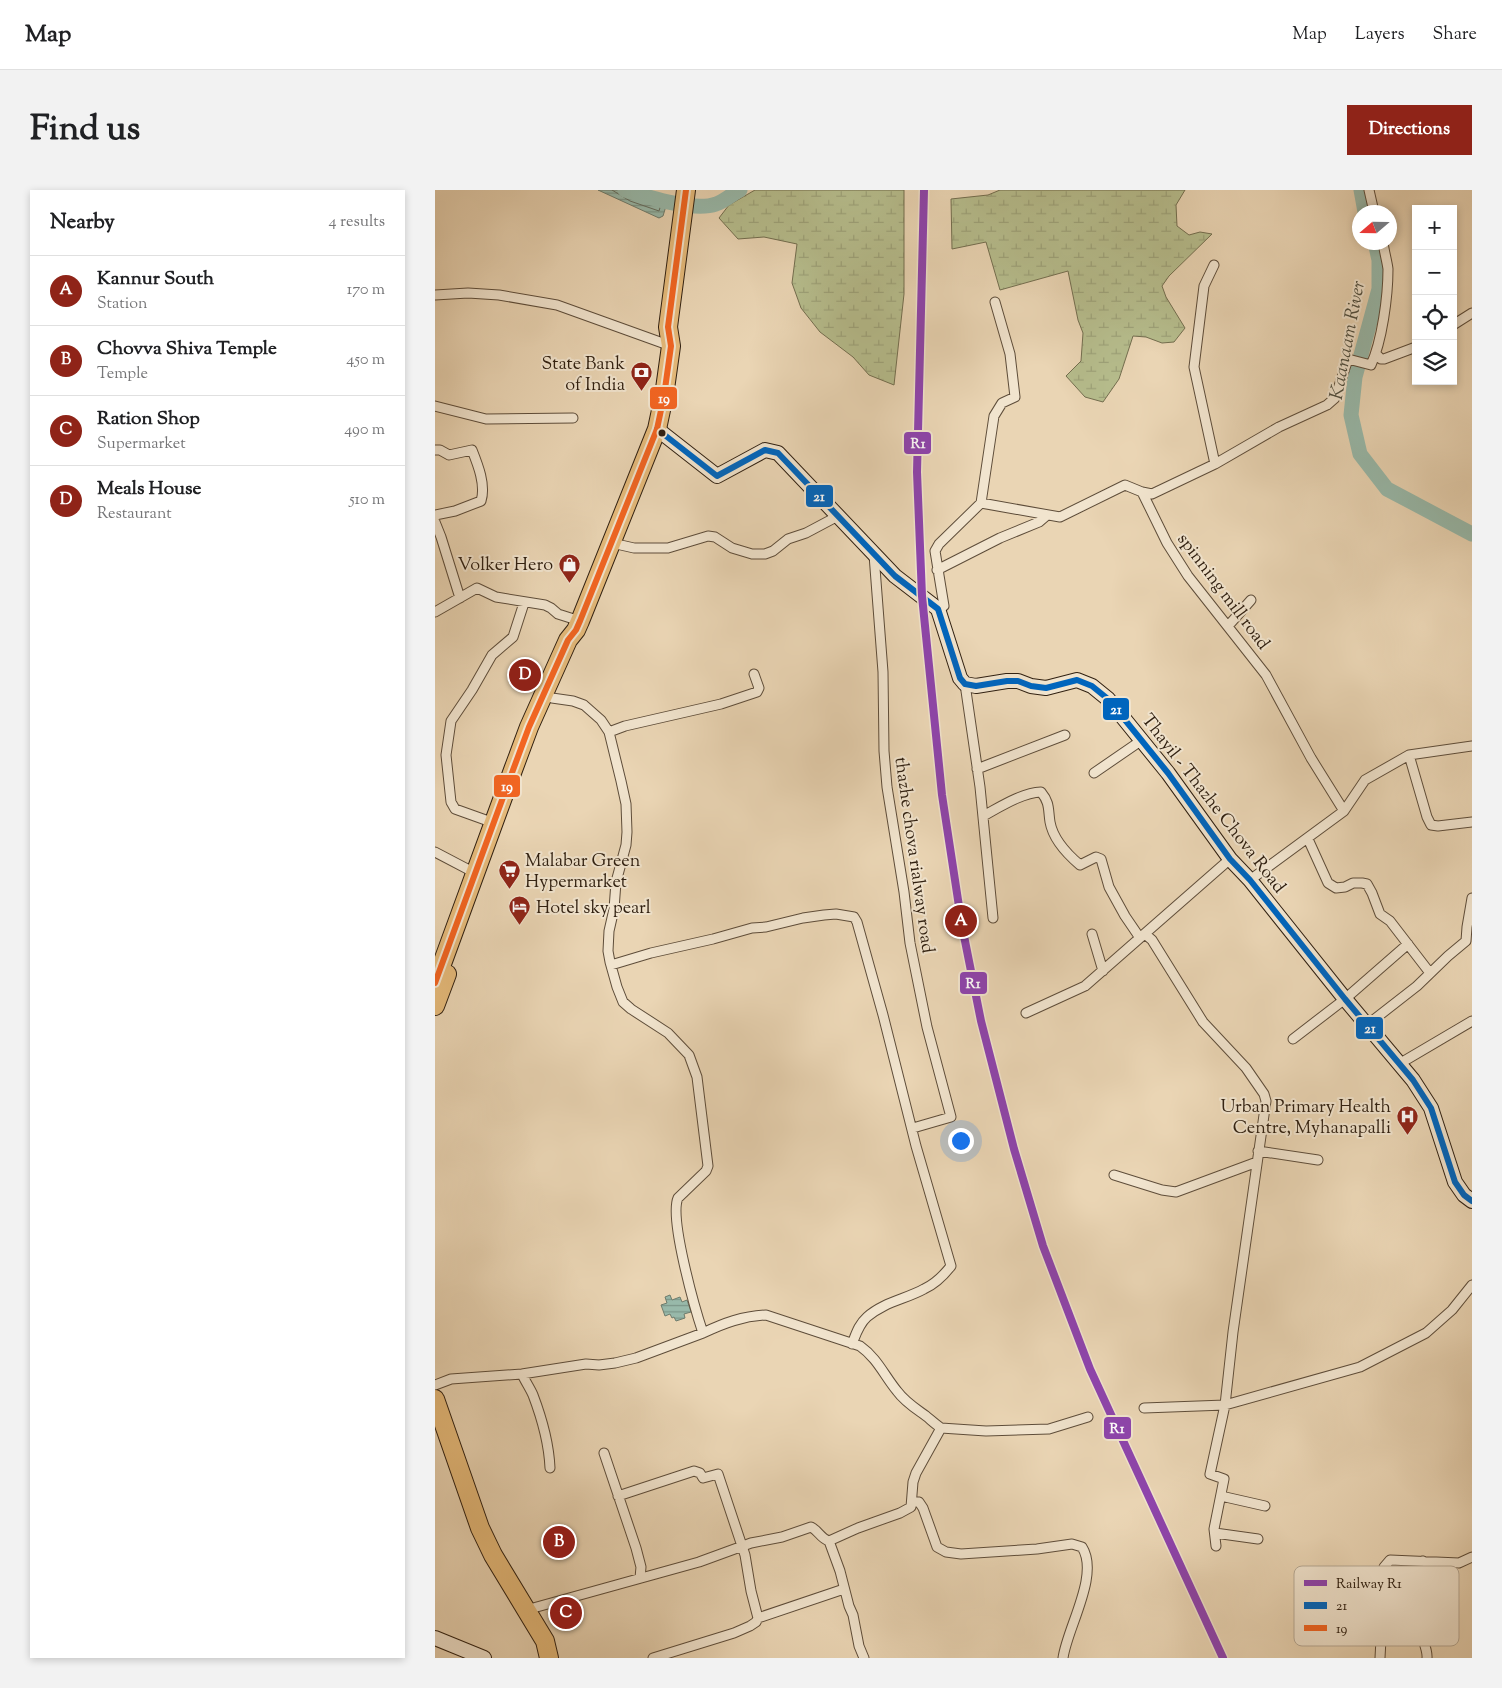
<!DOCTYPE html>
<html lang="en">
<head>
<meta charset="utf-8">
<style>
  body { margin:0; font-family:"Sorts Mill Goudy",serif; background:#f2f2f2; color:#202124 }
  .controls { position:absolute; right:15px; top:15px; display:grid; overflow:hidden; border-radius:0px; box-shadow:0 2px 8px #0003 }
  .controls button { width:45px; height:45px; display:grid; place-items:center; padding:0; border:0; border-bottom:1px solid #e0e0e0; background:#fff; color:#202124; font:25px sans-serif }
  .compass { position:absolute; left:917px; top:15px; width:45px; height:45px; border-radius:50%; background:#fff; box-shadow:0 2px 8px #0003; rotate:250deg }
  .you { position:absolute; left:525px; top:950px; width:18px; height:18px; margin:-12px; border:4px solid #fff; border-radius:50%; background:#1a73e8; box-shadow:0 0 0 8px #1a73e833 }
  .badge { display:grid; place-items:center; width:32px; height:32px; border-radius:50%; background:#8f2418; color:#fff; font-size:16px; font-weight:700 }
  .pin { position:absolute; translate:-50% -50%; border:2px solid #fff; box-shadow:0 1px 5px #0006 }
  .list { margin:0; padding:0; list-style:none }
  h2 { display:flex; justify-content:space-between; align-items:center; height:65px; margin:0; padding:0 20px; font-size:21px }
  h2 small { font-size:16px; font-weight:400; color:#757577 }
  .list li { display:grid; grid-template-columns:32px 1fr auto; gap:15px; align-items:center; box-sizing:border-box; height:70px; padding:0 20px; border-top:1px solid #e0e0e0 }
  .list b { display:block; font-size:19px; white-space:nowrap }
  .list p { margin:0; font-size:16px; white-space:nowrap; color:#757577 }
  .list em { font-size:16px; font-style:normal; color:#757577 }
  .icon { flex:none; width:28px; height:28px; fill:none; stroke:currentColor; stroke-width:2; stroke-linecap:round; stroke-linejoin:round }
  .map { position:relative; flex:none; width:1037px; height:1468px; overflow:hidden; border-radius:0px }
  header { display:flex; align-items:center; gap:30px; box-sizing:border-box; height:70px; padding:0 25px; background:#fff; border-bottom:1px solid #e0e0e0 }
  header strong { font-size:24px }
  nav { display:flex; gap:28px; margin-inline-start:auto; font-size:18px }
  .intro { display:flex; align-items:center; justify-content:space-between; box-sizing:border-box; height:120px; padding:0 30px }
  h1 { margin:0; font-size:35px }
  .button { padding:12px 22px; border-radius:0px; background:#8f2418; color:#fff; font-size:18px; font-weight:700 }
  main { display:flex; gap:30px; padding:0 30px }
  aside { flex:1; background:#fff; border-radius:0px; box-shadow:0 2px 8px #0003 }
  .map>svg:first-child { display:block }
</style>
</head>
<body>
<header>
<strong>Map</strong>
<nav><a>Map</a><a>Layers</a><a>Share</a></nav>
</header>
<div class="intro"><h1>Find us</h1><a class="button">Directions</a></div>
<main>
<aside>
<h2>Nearby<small>4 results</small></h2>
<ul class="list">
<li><span class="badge">A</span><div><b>Kannur South</b><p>Station</p></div><em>170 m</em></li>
<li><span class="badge">B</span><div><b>Chovva Shiva Temple</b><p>Temple</p></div><em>450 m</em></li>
<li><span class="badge">C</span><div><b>Ration Shop</b><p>Supermarket</p></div><em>490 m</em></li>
<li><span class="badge">D</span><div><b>Meals House</b><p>Restaurant</p></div><em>510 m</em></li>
</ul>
</aside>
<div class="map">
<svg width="1037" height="1468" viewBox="0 0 1037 1468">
  <defs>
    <pattern id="wetland-marsh" width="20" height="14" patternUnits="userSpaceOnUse" patternTransform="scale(1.25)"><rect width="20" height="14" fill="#b6bd8d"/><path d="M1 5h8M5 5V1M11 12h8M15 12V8" fill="none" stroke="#9da279"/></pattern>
    <pattern id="water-rules" width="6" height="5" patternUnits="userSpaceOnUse" patternTransform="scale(1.25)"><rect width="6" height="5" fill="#98b9aa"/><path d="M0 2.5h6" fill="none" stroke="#7c9689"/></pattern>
  </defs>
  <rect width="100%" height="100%" fill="#ead5b4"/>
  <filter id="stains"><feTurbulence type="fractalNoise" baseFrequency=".004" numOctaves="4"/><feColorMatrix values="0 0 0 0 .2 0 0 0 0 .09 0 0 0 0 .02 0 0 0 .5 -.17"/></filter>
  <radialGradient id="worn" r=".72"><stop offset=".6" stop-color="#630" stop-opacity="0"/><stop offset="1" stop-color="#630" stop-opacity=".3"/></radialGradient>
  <path fill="url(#wetland-marsh)" stroke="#736e4f" d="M320,0H469V104L459,195L434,185L418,167L385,142L366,118L357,93L362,54L329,47L303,49L284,28L294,15Z
    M565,0H750L741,15L742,36L754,45L765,42L777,44L734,86L727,96L731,107L750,138L739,152L727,153L711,147L698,146L684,189L668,212L650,207L631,186L646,171L648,143L643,130L633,81L565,100L551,52L517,59L516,9L553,5Z"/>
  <path fill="url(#water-rules)" stroke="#6e7c6d" d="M163,0H207L234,6L228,26L224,28Z
    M235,1105L237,1110L245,1107L247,1112L252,1110L256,1122L249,1124L250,1128L241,1131L239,1127L237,1128L235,1124L230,1126L226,1115L232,1113L230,1107Z"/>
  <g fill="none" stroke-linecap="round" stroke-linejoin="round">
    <path stroke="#646c5e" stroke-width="1" d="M177,0L195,11L224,21L227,11L215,6L213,0"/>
    <path stroke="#98b9aa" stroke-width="15" d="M190,0C213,7 259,22 281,14C290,11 297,4 305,0
      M926,0L930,22
      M940,52L944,70V99L920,187L916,225L925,264L952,299L1037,344"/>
    <defs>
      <path id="street" d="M934,0L939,22
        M779,75L769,96L759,177L780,274
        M0,105L33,103L64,105L122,115L236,156
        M1018,135L1037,123
        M941,164L946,169H949L981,157
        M0,216L51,229L138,228
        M0,260H5L14,265L37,260C43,275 51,295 46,311L20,321L0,325
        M707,302L717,304L780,274L844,237L892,215L900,208L913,169L936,175C947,151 953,107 953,79C952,71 949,61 948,52
        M546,313L559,226L567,213L580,207L575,164L560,112
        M0,332L6,347L25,408
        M177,353L199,358H233L273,346L280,347L297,358L317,364H330L338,361L353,349L371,343L403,326
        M439,365L448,482L449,561L452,597L469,702L475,753L492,837L516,927L478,938
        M502,380L565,348L604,332L611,326L608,325
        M503,419L509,416L500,361L504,354L546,313L625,327L690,295L707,302L732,353L753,386L831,485L876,568L909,621
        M0,422L42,398L61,407L110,415L116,418L123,424L145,431
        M793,436L816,410
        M530,494L545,597L558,728
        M174,542L190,536L286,514L322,502L324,498L319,484
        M974,565L992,627L996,635L1003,636L1037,632
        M542,579L630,545
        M659,583L707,550
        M548,626C565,617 586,603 606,602C615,613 613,619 615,632C618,649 632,664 645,675L661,667L666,669L674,697L690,726L705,748
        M59,633L20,619L16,612L11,565L16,531L37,500L57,465L78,447L89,413
        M873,649L893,693L901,698L910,697L918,693H927L932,694L937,703L945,724L955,731L995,783
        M0,662L40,683
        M815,690L909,621L930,590L974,565L1037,556
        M657,744L668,781
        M710,744L717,750L768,832L811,878L829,904L831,911L798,1142L790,1215L775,1284L789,1289L779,1339L781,1356
        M176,775L216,763L278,749L317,738L331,737L368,728L389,725L401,724L419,727L422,732L448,825L481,956L516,1076C509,1085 500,1094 489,1099C471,1109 449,1112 432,1127C424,1134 421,1144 417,1154
        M591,823L650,796L795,669
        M932,835L982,796L1013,766L1031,751L1032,737L1037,708
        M858,849L910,809L973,754
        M964,874L1037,831
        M823,961L883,970
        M679,985L727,1000L741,1002L822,972
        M87,1184C90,1191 95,1198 98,1205C106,1226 114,1255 115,1278
        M0,1195L16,1189L87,1184L151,1174L164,1175L180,1173L201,1168L268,1143C260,1119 234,1028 243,1008L271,981L273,976L262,887L254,865L233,843L196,819L188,812L182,797L175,772L173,761L174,741L179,719L181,692L191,655L192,642L191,614L186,591L174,542L166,530L149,515L138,511L117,508
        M709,1218L790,1215L925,1177L991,1143L1017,1120L1037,1095
        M506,1238L551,1241L614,1239L653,1227
        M169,1263L201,1358L206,1377L205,1388
        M183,1306L259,1281L265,1283L268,1288L283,1284L310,1365L316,1401L323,1428L321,1432L315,1436L299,1443L218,1468
        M786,1306L830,1316
        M477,1311L484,1312L488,1318L502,1357L511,1362L526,1364L602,1359L637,1354L647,1357C665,1385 632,1438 628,1468
        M780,1343L823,1349
        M394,1351L405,1381L414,1416L418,1425L424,1456L429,1468
        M988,1371C986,1393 983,1416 985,1438C986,1448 993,1459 992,1468
        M91,1420L264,1372L316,1353L347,1347L376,1337C384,1341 385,1348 394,1351L423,1338L465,1323L476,1317L478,1292L481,1283L506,1238C500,1234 496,1230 491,1226C480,1218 470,1212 462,1201C449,1185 442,1168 425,1156L331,1125C308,1126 289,1133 268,1143
        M323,1428L409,1399
        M945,1468L946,1449L949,1438V1377L955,1370L1024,1373L1037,1367"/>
      <path id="secondary" d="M222,239L282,286L330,260L343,263L460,386L503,419L525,488L530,494L541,496L572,491H583L596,496L611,498L642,490L657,496L673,509L733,583L795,669L815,690L910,809L978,890L996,918L1020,992L1029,1005L1037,1011
        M0,1448L49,1468"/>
      <path id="highway" d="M0,793L78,580L94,537L133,450L141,440L145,431L222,239L229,206L236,156L233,137L251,0
        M0,816L12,784
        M0,1209L45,1338L58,1365L110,1451L114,1468"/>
    </defs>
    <use href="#street" stroke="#5e4d3a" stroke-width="11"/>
    <use href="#secondary" stroke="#302011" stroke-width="16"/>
    <use href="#highway" stroke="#302011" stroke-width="20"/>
    <use href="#street" stroke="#f1e4ce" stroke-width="9"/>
    <use href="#secondary" stroke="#f1e4ce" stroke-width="14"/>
    <use href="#highway" stroke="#e5ba7a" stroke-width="18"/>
    <defs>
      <path id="bus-1" d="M222,239L282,286L330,260L343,263L460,386L503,419L525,488L530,494L541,496L572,491H583L596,496L611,498L642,490L657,496L673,509L733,583L795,669L815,690L910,809L978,890L996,918L1020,992L1029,1005L1037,1011"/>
      <path id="bus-2" d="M0,793L78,580L94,537L133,450L141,440L145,431L222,239L229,206L236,156L233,137L251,0"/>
    </defs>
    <use href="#bus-1" stroke="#f1e4ce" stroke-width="10"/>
    <use href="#bus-2" stroke="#f1e4ce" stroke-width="10"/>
    <use href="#bus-1" stroke="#0065bd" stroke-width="6"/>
    <use href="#bus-2" stroke="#f26522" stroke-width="6"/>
    <defs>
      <path id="rail-1" d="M489,0L482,282L487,406L507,605L527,736L546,831L579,959L608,1056L655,1179L788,1468"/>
    </defs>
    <use href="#rail-1" stroke="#f1e4ce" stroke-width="11"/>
    <use href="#rail-1" stroke="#8e44ad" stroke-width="8"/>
  </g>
  <defs>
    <symbol id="bank-pin" viewBox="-11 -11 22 30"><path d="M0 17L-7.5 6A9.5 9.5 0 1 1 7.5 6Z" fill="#8f2418" stroke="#f1e4ce"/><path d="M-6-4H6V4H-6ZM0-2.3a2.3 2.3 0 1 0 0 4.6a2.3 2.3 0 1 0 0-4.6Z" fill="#fff"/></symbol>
    <symbol id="shop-pin" viewBox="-11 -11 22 30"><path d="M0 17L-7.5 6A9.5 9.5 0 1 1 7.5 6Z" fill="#8f2418" stroke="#f1e4ce"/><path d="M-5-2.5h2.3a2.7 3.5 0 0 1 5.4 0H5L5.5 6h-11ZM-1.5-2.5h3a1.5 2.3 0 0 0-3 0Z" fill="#fff"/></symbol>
    <symbol id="supermarket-pin" viewBox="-11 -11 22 30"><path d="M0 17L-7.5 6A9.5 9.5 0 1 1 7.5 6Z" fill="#8f2418" stroke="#f1e4ce"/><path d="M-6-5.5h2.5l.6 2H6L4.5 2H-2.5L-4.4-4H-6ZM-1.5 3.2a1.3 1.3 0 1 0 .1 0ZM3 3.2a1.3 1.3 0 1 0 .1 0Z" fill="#fff"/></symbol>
    <symbol id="hotel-pin" viewBox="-11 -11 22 30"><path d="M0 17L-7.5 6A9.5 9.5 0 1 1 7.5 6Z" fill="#8f2418" stroke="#f1e4ce"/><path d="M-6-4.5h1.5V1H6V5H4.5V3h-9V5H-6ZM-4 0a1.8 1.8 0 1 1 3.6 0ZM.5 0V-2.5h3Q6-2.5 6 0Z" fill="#fff"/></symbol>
    <symbol id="hospital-pin" viewBox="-11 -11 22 30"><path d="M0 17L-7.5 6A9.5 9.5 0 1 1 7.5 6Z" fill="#8f2418" stroke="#f1e4ce"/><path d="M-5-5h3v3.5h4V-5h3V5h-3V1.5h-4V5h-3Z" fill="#fff"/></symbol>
  </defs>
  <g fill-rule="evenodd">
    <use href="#bank-pin" x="194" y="170" width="25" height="34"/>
    <use href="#shop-pin" x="122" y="362" width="25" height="34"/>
    <use href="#supermarket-pin" x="62" y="668" width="25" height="34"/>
    <use href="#hotel-pin" x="72" y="704" width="25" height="34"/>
    <use href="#hospital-pin" x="960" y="914" width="25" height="34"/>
  </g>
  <circle fill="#302011" stroke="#f1e4ce" stroke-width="2" cx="227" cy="243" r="4.5"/>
  <g text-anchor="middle" stroke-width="4" stroke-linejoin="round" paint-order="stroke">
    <g font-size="18" fill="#302011" stroke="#f1e4ce" text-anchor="end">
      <text x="190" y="179">State Bank<tspan x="190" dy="21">of India</tspan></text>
      <text x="118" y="380">Volker Hero</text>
      <text x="90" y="676" text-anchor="start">Malabar Green<tspan x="90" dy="21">Hypermarket</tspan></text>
      <text x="101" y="723" text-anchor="start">Hotel sky pearl</text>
      <text x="956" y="922">Urban Primary Health<tspan x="956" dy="21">Centre, Myhanapalli</tspan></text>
    </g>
    <g font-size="18" fill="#302011" stroke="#f1e4ce">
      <text transform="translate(789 401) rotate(53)" y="6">spinning mill road</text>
      <text transform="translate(779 613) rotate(52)" y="6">Thayil - Thazhe Chova Road</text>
      <text transform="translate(480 665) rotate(82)" y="6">thazhe chova rialway road</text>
    </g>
    <g font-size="19" font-style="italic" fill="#4f4e3f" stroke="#f1e4ce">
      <text transform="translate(911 150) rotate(-79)" y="7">Kaanaam River</text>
    </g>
  </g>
  <rect x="859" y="1376" width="165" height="80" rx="8" fill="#f1e4ce" stroke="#b7a995" stroke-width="1"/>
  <rect x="869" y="1390" width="23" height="6" fill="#8e44ad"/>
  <rect x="869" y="1412" width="23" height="7" fill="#0065bd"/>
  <rect x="869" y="1435" width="23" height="6" fill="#f26522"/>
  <g font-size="14" fill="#302011">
    <text x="901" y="1398">Railway R1</text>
    <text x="901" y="1420">21</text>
    <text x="901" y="1443">19</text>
  </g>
  <g stroke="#f1e4ce" stroke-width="2">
    <rect x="214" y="196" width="29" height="24" rx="5" fill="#f26522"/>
    <rect x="468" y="241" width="29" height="24" rx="5" fill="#8e44ad"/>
    <rect x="370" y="294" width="29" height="24" rx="5" fill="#0065bd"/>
    <rect x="667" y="507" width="28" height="24" rx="5" fill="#0065bd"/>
    <rect x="58" y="584" width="28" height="24" rx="5" fill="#f26522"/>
    <rect x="524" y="781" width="29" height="24" rx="5" fill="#8e44ad"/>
    <rect x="920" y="826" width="29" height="24" rx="5" fill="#0065bd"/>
    <rect x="668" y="1226" width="29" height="24" rx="5" fill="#8e44ad"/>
  </g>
  <g font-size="14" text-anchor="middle" font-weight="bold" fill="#fff">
    <text x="229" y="213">19</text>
    <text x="483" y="258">R1</text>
    <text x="384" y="311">21</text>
    <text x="681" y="524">21</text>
    <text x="72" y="601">19</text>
    <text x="538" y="798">R1</text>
    <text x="935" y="843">21</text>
    <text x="682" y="1243">R1</text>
  </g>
  <rect width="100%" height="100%" filter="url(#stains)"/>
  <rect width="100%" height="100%" fill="url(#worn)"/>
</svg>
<div class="controls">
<button>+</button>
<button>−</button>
<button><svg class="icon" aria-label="locate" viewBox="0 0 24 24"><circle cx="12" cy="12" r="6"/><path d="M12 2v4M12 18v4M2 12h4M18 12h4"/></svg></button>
<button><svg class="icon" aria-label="layers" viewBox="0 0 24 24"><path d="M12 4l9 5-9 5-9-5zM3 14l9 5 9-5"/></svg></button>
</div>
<svg class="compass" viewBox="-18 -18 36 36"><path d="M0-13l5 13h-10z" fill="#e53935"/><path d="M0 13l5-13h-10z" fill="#757577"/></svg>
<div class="you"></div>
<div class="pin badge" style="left:526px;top:731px">A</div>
<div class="pin badge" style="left:124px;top:1352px">B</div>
<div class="pin badge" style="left:131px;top:1423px">C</div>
<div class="pin badge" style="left:90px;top:485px">D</div>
</div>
</main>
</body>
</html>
